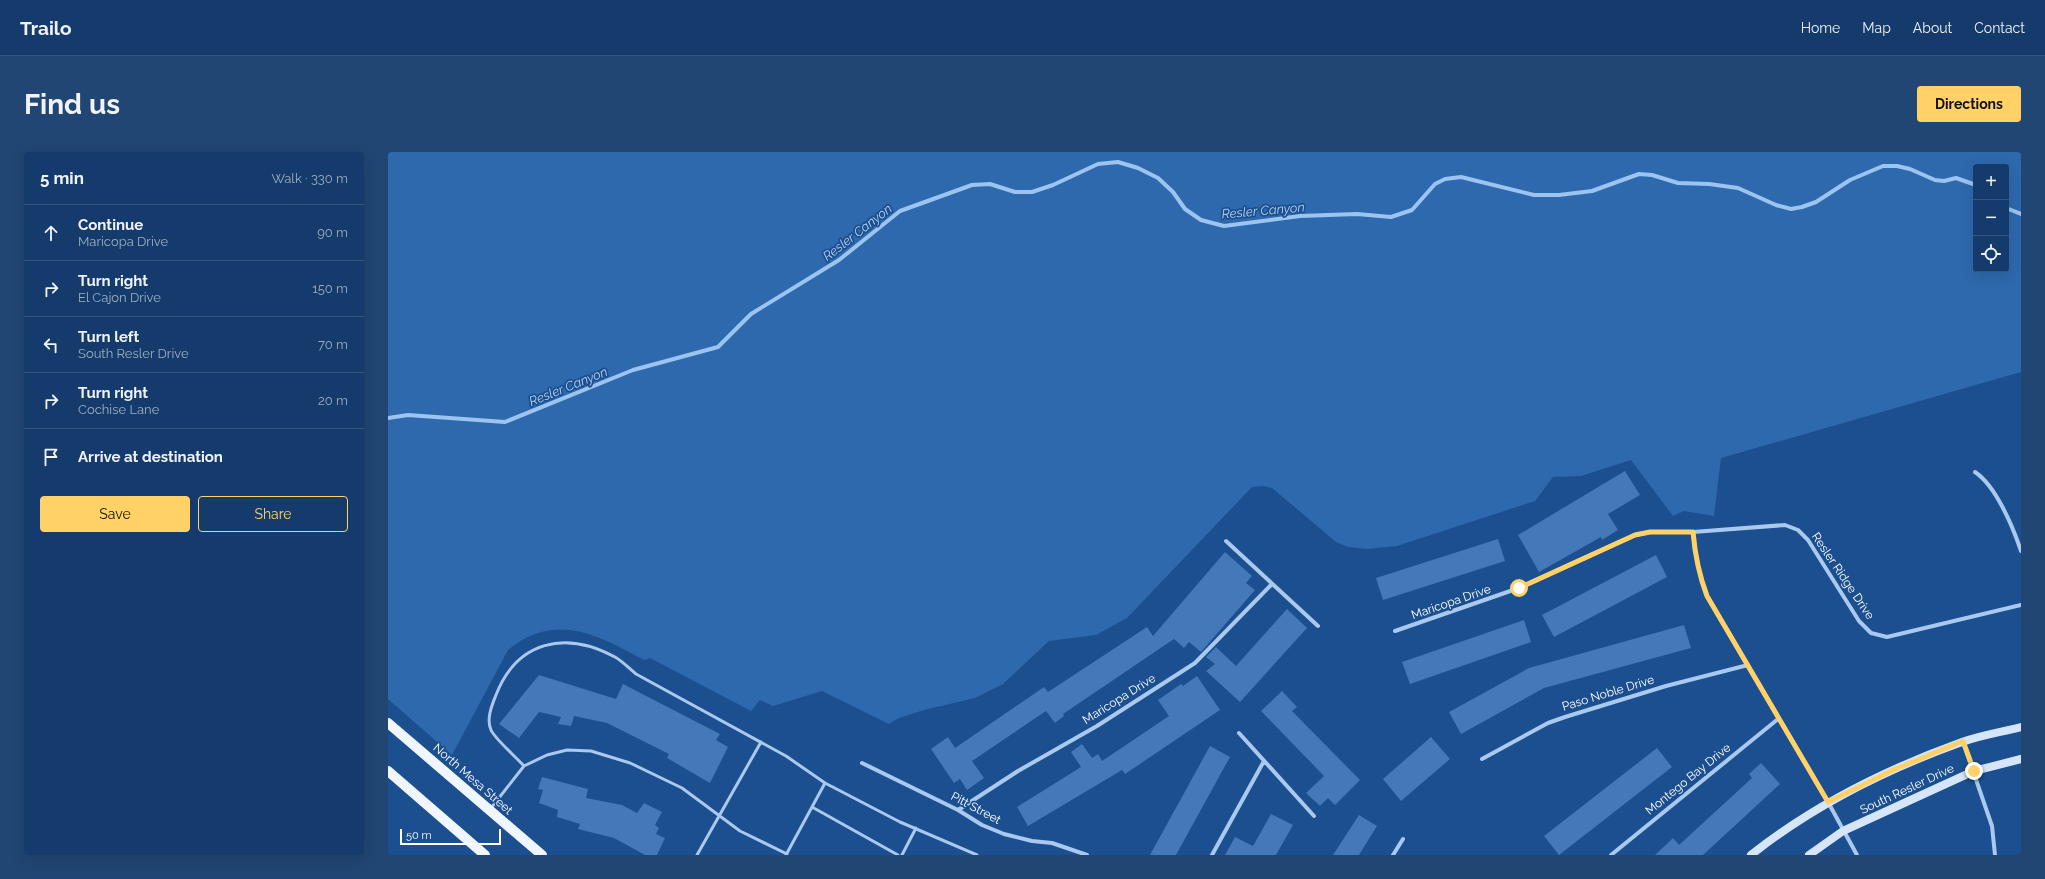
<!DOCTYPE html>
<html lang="en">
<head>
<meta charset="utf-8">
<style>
  body { margin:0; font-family:Raleway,sans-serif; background:#214673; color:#f1f3f6 }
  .controls { position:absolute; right:12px; top:12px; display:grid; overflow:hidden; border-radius:4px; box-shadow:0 4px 16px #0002 }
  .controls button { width:36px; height:36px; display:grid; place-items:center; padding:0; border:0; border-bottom:1px solid #33557e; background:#143b6b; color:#f1f3f6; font:20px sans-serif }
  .scale { position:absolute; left:12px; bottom:10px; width:101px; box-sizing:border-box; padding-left:4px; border:2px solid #fff; border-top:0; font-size:11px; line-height:14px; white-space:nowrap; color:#fff; -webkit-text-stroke:3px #1b4f8f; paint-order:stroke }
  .stop { position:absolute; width:12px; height:12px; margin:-9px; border:3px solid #ffd166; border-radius:50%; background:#fff }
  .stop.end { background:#ffd166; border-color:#fff; box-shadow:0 1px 4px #0008 }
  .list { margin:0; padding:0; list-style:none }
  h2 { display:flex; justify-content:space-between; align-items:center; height:52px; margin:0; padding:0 16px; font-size:17px }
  h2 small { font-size:13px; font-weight:400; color:#9dadc1 }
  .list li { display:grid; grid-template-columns:26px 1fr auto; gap:12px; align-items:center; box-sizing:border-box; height:56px; padding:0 16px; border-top:1px solid #33557e }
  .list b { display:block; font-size:15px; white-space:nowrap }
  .list p { margin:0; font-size:13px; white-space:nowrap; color:#9dadc1 }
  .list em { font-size:13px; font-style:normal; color:#9dadc1 }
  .actions { display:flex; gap:8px; padding:12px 16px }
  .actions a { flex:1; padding:9px 0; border:1px solid #ffd166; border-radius:4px; text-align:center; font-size:14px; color:#ffd166 }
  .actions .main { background:#ffd166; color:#111 }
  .icon { flex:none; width:22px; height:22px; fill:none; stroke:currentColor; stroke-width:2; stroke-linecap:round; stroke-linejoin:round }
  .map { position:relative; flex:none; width:1633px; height:703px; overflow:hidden; border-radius:4px }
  header { display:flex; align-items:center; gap:24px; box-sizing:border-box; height:56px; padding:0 20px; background:#143b6b; border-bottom:1px solid #33557e }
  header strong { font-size:19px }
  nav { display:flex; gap:22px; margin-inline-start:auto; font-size:14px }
  .intro { display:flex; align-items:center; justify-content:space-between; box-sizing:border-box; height:96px; padding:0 24px }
  h1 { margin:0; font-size:28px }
  .button { padding:10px 18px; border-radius:4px; background:#ffd166; color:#111; font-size:14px; font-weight:700 }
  main { display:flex; gap:24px; padding:0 24px }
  aside { flex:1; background:#143b6b; border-radius:4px; box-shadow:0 4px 16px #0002 }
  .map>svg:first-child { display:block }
</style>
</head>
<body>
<header>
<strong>Trailo</strong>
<nav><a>Home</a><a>Map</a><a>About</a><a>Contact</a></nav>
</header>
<div class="intro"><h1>Find us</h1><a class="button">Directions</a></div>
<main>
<aside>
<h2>5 min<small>Walk · 330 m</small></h2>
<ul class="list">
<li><svg class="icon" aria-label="ahead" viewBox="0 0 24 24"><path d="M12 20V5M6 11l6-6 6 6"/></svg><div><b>Continue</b><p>Maricopa Drive</p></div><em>90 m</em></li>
<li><svg class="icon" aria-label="right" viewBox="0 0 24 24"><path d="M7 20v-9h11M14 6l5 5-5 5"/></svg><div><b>Turn right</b><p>El Cajon Drive</p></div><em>150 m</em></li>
<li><svg class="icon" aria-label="left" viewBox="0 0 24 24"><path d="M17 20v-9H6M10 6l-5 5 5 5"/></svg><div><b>Turn left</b><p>South Resler Drive</p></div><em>70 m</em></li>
<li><svg class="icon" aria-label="right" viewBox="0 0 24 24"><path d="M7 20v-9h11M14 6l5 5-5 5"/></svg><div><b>Turn right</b><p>Cochise Lane</p></div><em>20 m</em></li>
<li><svg class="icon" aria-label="arrive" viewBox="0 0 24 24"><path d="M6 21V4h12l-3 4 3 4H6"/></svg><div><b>Arrive at destination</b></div></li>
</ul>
<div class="actions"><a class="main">Save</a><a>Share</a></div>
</aside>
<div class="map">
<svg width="1633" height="703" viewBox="0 0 1633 703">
  <rect width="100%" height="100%" fill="#1b4f8f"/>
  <path fill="#2e69ad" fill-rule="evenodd" d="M0,0H1633V220L1333,306L1326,364L1296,359L1285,364L1243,308L1193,324L1165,325L1147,349L1009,394L979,397L960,395L948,390L884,336L875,334L864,335L739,466L708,483L661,489L615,532L587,546L536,558L511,566L501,572L434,539L385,554L372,548L363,559L262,506L256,508C210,483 167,459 120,498L64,603L0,547ZM1588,15H1618V117H1588Z"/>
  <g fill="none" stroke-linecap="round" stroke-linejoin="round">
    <path stroke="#9cc4f0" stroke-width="4" d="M1618,56L1633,62
      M0,266L20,263L117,270L245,218L330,195L363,162L451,108L512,59L584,33L602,32L627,40H644L665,33L710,12L730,10L750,16L770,26L785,40L797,57L813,68L836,74L912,64L969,62L1003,65L1024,58L1047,32L1057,27L1073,25L1146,43H1171L1204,39L1251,22L1264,23L1290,31L1321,32L1350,36L1388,53L1403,57L1414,55L1428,50L1462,28L1495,14H1509L1522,17L1547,28L1556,29L1568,26L1588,33"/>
  </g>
  <path fill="#4478b7" d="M1237,319L1252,343L1220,362L1230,378L1214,388L1213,385L1151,420L1130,383Z
    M1110,387L1117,409L995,448L988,426Z
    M837,400L864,424L858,431L867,438L813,500L801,490L796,496L786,487L675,562L676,564L667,571L658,559L584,609L596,626L579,638L572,627L566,631L543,597L560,585L567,596L656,535L660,540L759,475L765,484Z
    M1268,403L1279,425L1166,485L1154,463Z
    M899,457L919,476L852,550L818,519L827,512L818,505L828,495L848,514Z
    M1136,468L1143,490L1022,532L1014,510Z
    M1296,473L1303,496L1156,536L1073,582L1061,560L1141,516Z
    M151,523L228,547L235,532L332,582L328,588L340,595L322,631L279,606L281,602L219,571L186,564L183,574L170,572L173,565L151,560L131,586L111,572Z
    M809,524L832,558L737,622L734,618L640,674L629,655L693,615L683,600L694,592L704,606L710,602L714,609L781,564L770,548L793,532L795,534Z
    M894,539L909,555L904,559L972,628L947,653L940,646L932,654L918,641L936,624L873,559Z
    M1043,585L1062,607L1013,649L995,627Z
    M822,594L842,605L788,703H762Z
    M1269,596L1284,615L1171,703L1156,684Z
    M1373,611L1392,632L1315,703H1267L1285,686L1291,693L1364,626L1361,622Z
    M154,625L200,637L198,646L234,653L249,661L256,651L274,660L267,673L271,676L268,682L277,686L269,703H257L226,686L190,677L192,672L169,665L170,658L151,651L155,638L150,637Z
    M883,662L905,673L888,703H837L847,685L865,694Z
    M971,663L989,674L971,703H945Z"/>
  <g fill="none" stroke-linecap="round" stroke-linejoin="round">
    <path stroke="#a9c9ee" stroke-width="3" d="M136,614L159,603L179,598L203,599L242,611L294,636L352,679L399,702
      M437,631L512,670L589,703
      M424,655L510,703
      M103,656L136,614C129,606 107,587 103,578C98,567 104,553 108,543C129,489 177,478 227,505C234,509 241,516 248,522L398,604L437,631L398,703
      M309,703L373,590
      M514,703L528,676"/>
    <path stroke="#a9c9ee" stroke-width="4" d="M1587,320C1608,334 1625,375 1633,399
      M1305,380C1307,403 1311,423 1319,444L1440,650L1469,703
      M838,389L930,474
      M1007,479L1131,436L1247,383L1262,380H1305L1397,373L1410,378L1420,388L1471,469L1483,481L1499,485L1633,453
      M851,581L926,664
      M1575,590L1604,674L1607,703
      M1094,607L1160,571L1177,565L1278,534L1360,513
      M474,611L570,658L594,673L616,682L644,689L664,691L699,703
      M570,658L630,619L709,574L807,511L884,432
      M824,703L876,609
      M1005,703L1015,687
      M1223,703L1390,567"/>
    <path stroke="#d6e6fa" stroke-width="8" d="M1363,703C1426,653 1499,617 1574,590C1593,583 1614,580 1633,575
      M1421,703L1455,679L1586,619L1633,607"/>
    <path stroke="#f0f6ff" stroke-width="10" d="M0,571L154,703
      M0,619L97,703"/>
  </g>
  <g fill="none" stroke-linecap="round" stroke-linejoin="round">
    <path stroke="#ffd166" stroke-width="5" d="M1131,436L1247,383L1262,380H1305C1307,403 1311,423 1319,444L1440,650L1505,618L1575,589L1586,619"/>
  </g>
  <g text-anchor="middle" stroke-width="3.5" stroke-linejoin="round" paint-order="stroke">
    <g font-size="12" fill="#fff" stroke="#1b4f8f">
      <text transform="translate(1455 424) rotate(56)" y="4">Resler Ridge Drive</text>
      <text transform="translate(1063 450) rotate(-19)" y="4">Maricopa Drive</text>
      <text transform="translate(1220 541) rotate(-17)" y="4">Paso Noble Drive</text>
      <text transform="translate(731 547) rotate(-32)" y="4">Maricopa Drive</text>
      <text transform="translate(85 627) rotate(41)" y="4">North Mesa Street</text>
      <text transform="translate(1300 627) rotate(-39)" y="4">Montego Bay Drive</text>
      <text transform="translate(1519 637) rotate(-25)" y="4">South Resler Drive</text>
      <text transform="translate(588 656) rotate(28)" y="4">Pitt Street</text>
    </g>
    <g font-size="13" font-style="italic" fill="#b5d3f5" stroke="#1b4f8f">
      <text transform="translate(875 58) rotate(-5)" y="5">Resler Canyon</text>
      <text transform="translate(469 80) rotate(-38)" y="5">Resler Canyon</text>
      <text transform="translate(180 234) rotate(-22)" y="5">Resler Canyon</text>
    </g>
  </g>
</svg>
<div class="controls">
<button>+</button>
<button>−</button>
<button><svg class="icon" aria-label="locate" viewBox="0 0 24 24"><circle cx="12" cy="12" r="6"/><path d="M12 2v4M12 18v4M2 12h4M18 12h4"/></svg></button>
</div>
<div class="scale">50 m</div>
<div class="stop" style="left:1131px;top:436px"></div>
<div class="stop end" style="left:1586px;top:619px"></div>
</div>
</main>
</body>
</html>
